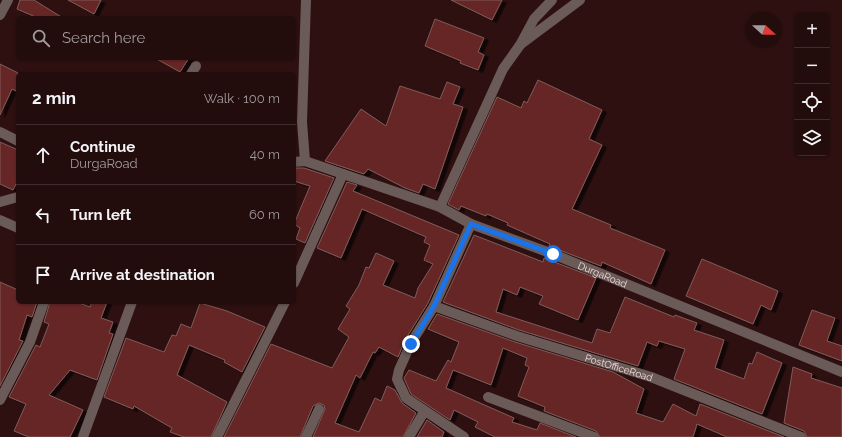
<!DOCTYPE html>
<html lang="en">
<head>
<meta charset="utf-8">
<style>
  body { margin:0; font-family:Raleway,sans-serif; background:#2a1515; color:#f1f3f6 }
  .controls { position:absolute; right:12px; top:12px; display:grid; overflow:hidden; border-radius:6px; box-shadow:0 1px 3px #0004 }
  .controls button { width:36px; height:36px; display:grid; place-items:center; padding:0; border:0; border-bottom:1px solid #3f2c2d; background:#220c0c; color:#f1f3f6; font:20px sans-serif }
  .compass { position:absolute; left:746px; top:12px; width:36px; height:36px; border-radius:50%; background:#220c0c; box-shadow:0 1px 3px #0004; rotate:111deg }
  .stop { position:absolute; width:12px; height:12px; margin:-9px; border:3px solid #1a73e8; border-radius:50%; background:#fff }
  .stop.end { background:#1a73e8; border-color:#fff; box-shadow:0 1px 4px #0008 }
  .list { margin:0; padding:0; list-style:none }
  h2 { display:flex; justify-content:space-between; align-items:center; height:52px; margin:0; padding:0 16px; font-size:17px }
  h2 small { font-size:13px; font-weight:400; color:#a29b9d }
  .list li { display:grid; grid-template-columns:26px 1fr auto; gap:12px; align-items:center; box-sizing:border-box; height:60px; padding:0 16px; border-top:1px solid #3f2c2d }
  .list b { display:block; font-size:15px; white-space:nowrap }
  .list p { margin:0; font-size:13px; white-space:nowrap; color:#a29b9d }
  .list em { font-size:13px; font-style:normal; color:#a29b9d }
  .icon { flex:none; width:22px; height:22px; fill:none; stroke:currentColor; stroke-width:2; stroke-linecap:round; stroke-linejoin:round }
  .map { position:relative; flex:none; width:842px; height:437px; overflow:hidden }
  .search { position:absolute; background:#220c0c; box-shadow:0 1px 3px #0004; left:16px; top:16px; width:280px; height:44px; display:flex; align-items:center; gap:10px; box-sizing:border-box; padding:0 14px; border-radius:6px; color:#a29b9d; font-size:15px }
  .panel { position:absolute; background:#220c0c; box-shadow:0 1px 3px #0004; left:16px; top:72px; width:280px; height:232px; border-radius:6px }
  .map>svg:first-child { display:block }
</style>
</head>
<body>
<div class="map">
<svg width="842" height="437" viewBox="0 0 842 437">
  <defs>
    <filter id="shadow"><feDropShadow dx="4.5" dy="2.5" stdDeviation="0" flood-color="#0009"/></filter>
  </defs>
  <rect width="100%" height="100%" fill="#2e1010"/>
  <path fill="#662626" stroke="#805b59" filter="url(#shadow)" d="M20,0H34L63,18H38L17,9Z
    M68,0H101L94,14Z
    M451,0H502L492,20Z
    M435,19L484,38L478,52L484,55L478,70L460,63L461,61L425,46Z
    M155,58H189L180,72Z
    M0,64L18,73V92L12,89L0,115Z
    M538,80L602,110L589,139L602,145L572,209L611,225L610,228L665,250L651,284L602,262L601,266L549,246L550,244L507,225L508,223L487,214L486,216L461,206L459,210L448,204L497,97L521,108L524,101L527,103Z
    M447,82L460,87L453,104L463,107L435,189L423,184L419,193L405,188L368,169L364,174L325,161L361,109L386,126L400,86L440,99Z
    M0,142L18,150V180L13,190L0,184Z
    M296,168H304L334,178L305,243L296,239L300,228L294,224L310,186L294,181Z
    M347,182L357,185L353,191L459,235L428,303L405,340L398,357L379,347L375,353L373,352L360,378L356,375L335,423L359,432L375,398L381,401L387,386L395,390L402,403L416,413L403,437H313L325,409L324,405L319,403L313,406L300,437H224L271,344L332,368L349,337L338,329L350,309L346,306L359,285L366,267L369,268L376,253L394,261L383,285L415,298L418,288L433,264L424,260L430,245L424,242L426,237L362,209L341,258L317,248Z
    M474,235L543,262L544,258L596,278L578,320L539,304L543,296L520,287L517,295L503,289L496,312L592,343L597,329L610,333L625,297L674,317L675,315L697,323L694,330L724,340L715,368L744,379L749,363L752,364L757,352L782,363L762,414L674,379L685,349L659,341L657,346L647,342L638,366L519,330L443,302Z
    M702,259L778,291L771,310L761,305L753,324L686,296Z
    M0,282L18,290V302H37L32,317L27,315L19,340L23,341L0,386Z
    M50,302H76L90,307L92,302H107L101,318L113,322L109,333L113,334L97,380L70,370L49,395L83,410L70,437H29L14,431L26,404L9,397L36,345L40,347L49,324L44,322Z
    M200,303L227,311L265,327L242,372L224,362L225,360L189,345L177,375L227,402L211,437H184L170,432L172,428L134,406L133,409L104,397L126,338L164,352L172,335L176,336L181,324L191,328Z
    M812,310L835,318L827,341L842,346V361L799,345Z
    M437,314L515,342L613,372L644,389L636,413L663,422L673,404L696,416L700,404L784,437H727L697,424L693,437H600L596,431L544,411L545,407L518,396L529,367L525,365L527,358L503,348L491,385L453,370L446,388L514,418L512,422L537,430L540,423L576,437H495L475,427L478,422L454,410L450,420L411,394L404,378L409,370L436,381L448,360L451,362L459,342L428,329Z
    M793,367L812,374L811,378L842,388V437H807L804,431L784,423Z
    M427,420L444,432L442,437H417Z"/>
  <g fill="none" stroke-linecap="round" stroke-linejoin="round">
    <g stroke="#6a5a58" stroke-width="10">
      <path d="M0,15L8,0"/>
      <path d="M521,44L580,0"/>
      <path d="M191,74L196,66"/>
      <path d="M0,132L18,141"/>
      <path d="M305,161L302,122L306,0"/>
      <path id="s1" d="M294,162L305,161L440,207L471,224L553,254L842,372"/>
      <path d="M0,202L18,197"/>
      <path d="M440,207L503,69L520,45L534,19L552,0"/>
      <path d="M0,220L18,228"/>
      <path d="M294,283L343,174"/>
      <path id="s2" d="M434,306L517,336L651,377L801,437"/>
      <path d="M488,397L594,437"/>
      <path d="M0,400L30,342L44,302"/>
      <path d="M83,437L132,302"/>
      <path d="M217,437L285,302"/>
      <path d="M306,437L319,409"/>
      <path d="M409,437L424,412"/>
      <path d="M464,437L406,398L397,379L399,370L411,343L434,306L471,224"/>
    </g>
  </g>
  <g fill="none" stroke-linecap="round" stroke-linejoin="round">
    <path stroke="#1a73e8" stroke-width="5" d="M411,344L434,306L471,224L553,254"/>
  </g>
  <g text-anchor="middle" stroke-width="3" stroke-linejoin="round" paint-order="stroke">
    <g font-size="10" fill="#f0dad8" stroke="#0e0303">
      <text dy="4" stroke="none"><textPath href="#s1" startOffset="330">DurgaRoad</textPath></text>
      <text dy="4" stroke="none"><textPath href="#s2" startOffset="195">PostOfficeRoad</textPath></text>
    </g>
  </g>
</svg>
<div class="controls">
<button>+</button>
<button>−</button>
<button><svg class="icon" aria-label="locate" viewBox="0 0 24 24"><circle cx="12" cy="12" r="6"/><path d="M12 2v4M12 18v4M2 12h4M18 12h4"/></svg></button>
<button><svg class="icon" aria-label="layers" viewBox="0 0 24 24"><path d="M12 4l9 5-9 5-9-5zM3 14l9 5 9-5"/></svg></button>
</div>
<svg class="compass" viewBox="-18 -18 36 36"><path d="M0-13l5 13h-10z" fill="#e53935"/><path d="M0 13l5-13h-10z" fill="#a29b9d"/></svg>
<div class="stop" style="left:553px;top:254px"></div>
<div class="stop end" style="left:411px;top:344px"></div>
<div class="search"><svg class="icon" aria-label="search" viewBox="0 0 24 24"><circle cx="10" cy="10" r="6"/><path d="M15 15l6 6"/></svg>Search here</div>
<section class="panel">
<h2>2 min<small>Walk · 100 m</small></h2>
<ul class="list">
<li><svg class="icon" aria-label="ahead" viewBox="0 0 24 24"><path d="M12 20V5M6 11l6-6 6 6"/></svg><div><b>Continue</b><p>DurgaRoad</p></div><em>40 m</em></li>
<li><svg class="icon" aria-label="left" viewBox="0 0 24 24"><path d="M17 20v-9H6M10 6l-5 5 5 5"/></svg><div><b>Turn left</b></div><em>60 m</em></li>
<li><svg class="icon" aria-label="arrive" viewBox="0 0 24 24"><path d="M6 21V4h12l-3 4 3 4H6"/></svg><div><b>Arrive at destination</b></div></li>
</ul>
</section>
</div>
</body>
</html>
